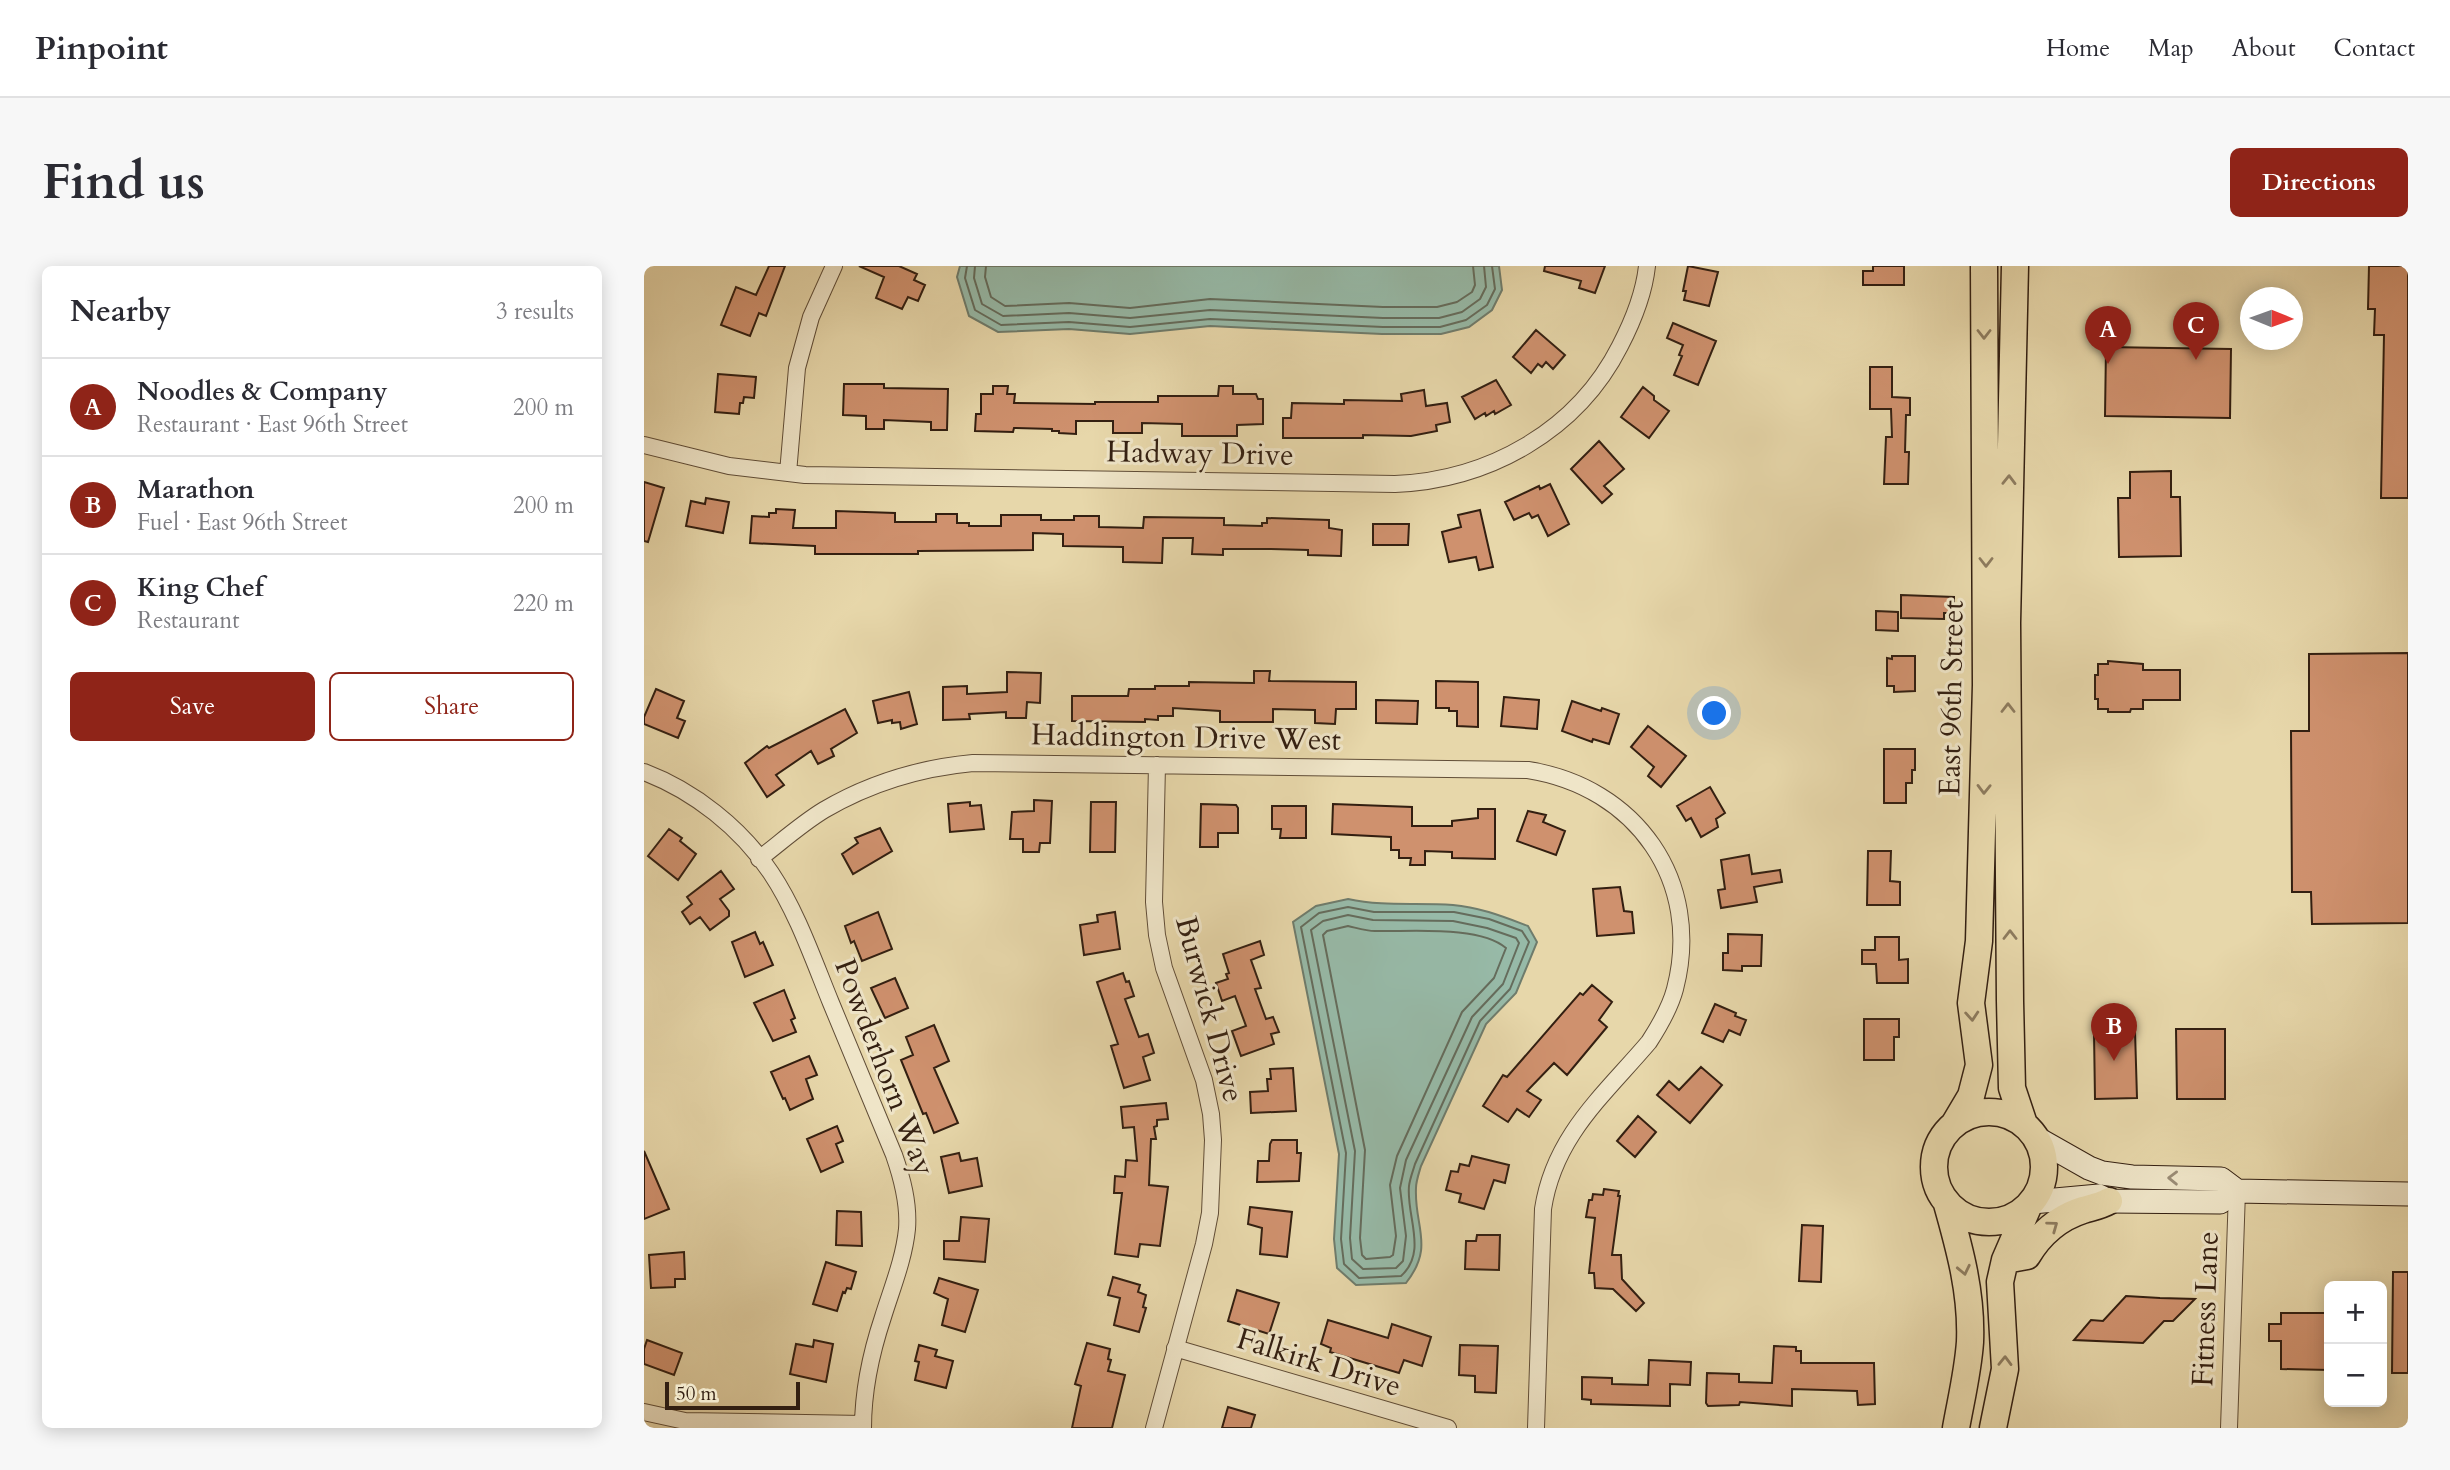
<!DOCTYPE html>
<html lang="en">
<head>
<meta charset="utf-8">
<style>
  body { margin:0; font-family:Cardo,serif; background:#f7f7f7; color:#2b2b33 }
  .controls { position:absolute; right:21px; bottom:21px; display:grid; overflow:hidden; border-radius:10px; box-shadow:0 4px 18px #0003 }
  .controls button { width:63px; height:63px; display:grid; place-items:center; padding:0; border:0; border-bottom:2px solid #e1e1e2; background:#fff; color:#2b2b33; font:35px sans-serif }
  .compass { position:absolute; left:1596px; top:21px; width:63px; height:63px; border-radius:50%; background:#fff; box-shadow:0 4px 18px #0003; rotate:91deg }
  .scale { position:absolute; left:21px; bottom:18px; width:135px; box-sizing:border-box; padding-left:7px; border:4px solid #331f11; border-top:0; font-size:19px; line-height:24px; white-space:nowrap; color:#331f11; -webkit-text-stroke:5px #efe5c8; paint-order:stroke }
  .you { position:absolute; left:1071px; top:448px; width:24px; height:24px; margin:-18px; border:5px solid #fff; border-radius:50%; background:#1a73e8; box-shadow:0 0 0 10px #1a73e833 }
  .badge { display:grid; place-items:center; width:46px; height:46px; border-radius:50%; background:#8f2418; color:#fff; font-size:23px; font-weight:700 }
  .pin { position:absolute; translate:-50% -58px; filter:drop-shadow(0 2px 4px #0008) }
  .pin::after { content:''; position:absolute; top:37px; width:24px; height:21px; background:inherit; clip-path:polygon(0 0,100% 0,50% 100%) }
  .list { margin:0; padding:0; list-style:none }
  h2 { display:flex; justify-content:space-between; align-items:center; height:91px; margin:0; padding:0 28px; font-size:30px }
  h2 small { font-size:23px; font-weight:400; color:#7c7c81 }
  .list li { display:grid; grid-template-columns:46px 1fr auto; gap:21px; align-items:center; box-sizing:border-box; height:98px; padding:0 28px; border-top:2px solid #e1e1e2 }
  .list b { display:block; font-size:26px; white-space:nowrap }
  .list p { margin:0; font-size:23px; white-space:nowrap; color:#7c7c81 }
  .list em { font-size:23px; font-style:normal; color:#7c7c81 }
  .actions { display:flex; gap:14px; padding:21px 28px }
  .actions a { flex:1; padding:16px 0; border:2px solid #8f2418; border-radius:10px; text-align:center; font-size:24px; color:#8f2418 }
  .actions .main { background:#8f2418; color:#fff }
  .map { position:relative; flex:none; width:1764px; height:1162px; overflow:hidden; border-radius:10px }
  header { display:flex; align-items:center; gap:42px; box-sizing:border-box; height:98px; padding:0 35px; background:#fff; border-bottom:2px solid #e1e1e2 }
  header strong { font-size:33px }
  nav { display:flex; gap:38px; margin-inline-start:auto; font-size:24px }
  .intro { display:flex; align-items:center; justify-content:space-between; box-sizing:border-box; height:168px; padding:0 42px }
  h1 { margin:0; font-size:49px }
  .button { padding:18px 32px; border-radius:10px; background:#8f2418; color:#fff; font-size:24px; font-weight:700 }
  main { display:flex; gap:42px; padding:0 42px }
  aside { flex:1; background:#fff; border-radius:10px; box-shadow:0 4px 18px #0003 }
  .map>svg:first-child { display:block }
</style>
</head>
<body>
<header>
<strong>Pinpoint</strong>
<nav><a>Home</a><a>Map</a><a>About</a><a>Contact</a></nav>
</header>
<div class="intro"><h1>Find us</h1><a class="button">Directions</a></div>
<main>
<aside>
<h2>Nearby<small>3 results</small></h2>
<ul class="list">
<li><span class="badge">A</span><div><b>Noodles &amp; Company</b><p>Restaurant · East 96th Street</p></div><em>200 m</em></li>
<li><span class="badge">B</span><div><b>Marathon</b><p>Fuel · East 96th Street</p></div><em>200 m</em></li>
<li><span class="badge">C</span><div><b>King Chef</b><p>Restaurant</p></div><em>220 m</em></li>
</ul>
<div class="actions"><a class="main">Save</a><a>Share</a></div>
</aside>
<div class="map">
<svg width="1764" height="1162" viewBox="0 0 1764 1162">
  <rect width="100%" height="100%" fill="#e7d7aa"/>
  <filter id="stains"><feTurbulence type="fractalNoise" baseFrequency=".00286" numOctaves="4"/><feColorMatrix values="0 0 0 0 .2 0 0 0 0 .09 0 0 0 0 .02 0 0 0 .5 -.17"/></filter>
  <radialGradient id="worn" r=".72"><stop offset=".6" stop-color="#630" stop-opacity="0"/><stop offset="1" stop-color="#630" stop-opacity=".3"/></radialGradient>
  <path fill="#97baa8" stroke="#6f7c6c" stroke-width="2" d="M316,0H855L858,24L848,44L825,61L797,68H738L566,60L486,68L425,63L354,66L325,50L313,11Z
    M704,633C741,641 773,636 809,639C835,641 860,651 884,660L893,676L872,727L842,758L777,900C775,907 772,915 772,922C770,961 791,980 762,1017L712,1019L693,1002L690,973L695,888L649,656L672,640Z"/>
  <g fill="none" stroke-linecap="round" stroke-linejoin="round">
    <path stroke="#656c5c" stroke-width="2" d="M323,0L321,12L331,44L357,59L425,56L486,61L566,53L739,61H796L822,54L843,39L851,23L848,0
      M331,0L330,12L338,38L359,50L425,47L486,52L566,44L739,52H795L818,46L836,33L842,21L840,0
      M342,0L341,11L347,31L361,40L425,37L486,42L566,33L739,41H793L813,36L828,26L831,19L829,0
      M704,641L730,646H810L845,653L878,665L885,676L866,723L836,755L771,898C769,905 766,912 765,920C762,950 784,986 757,1010L715,1012L700,998L697,973L702,887L657,661L675,647Z
      M704,649L729,654L809,655L843,662L872,672L875,677L859,718L828,751L762,894L756,922L762,970L759,995L752,1002L719,1003L708,993L706,972L711,885L667,664L679,655Z
      M704,660C713,662 722,665 731,665C765,666 836,659 862,682L850,712L818,746L753,890L746,919L752,970L749,989L746,991L722,993L718,989L716,972L721,884L679,669L683,665Z"/>
  </g>
  <path fill="#cf916e" stroke="#331f11" stroke-width="2" d="M125,0H141L122,50L115,47L106,70L77,59L92,21L112,29Z
    M215,0H255L273,8L270,14L281,19L274,35L264,31L258,43L232,32L240,11Z
    M901,0H961L951,27L935,22L937,15L900,5Z
    M1044,0L1074,6L1065,40L1040,34L1042,25H1039Z
    M1229,0H1260V19H1219V5H1229Z
    M1725,0H1764V232H1737L1740,69H1730L1731,43H1724Z
    M1029,57L1072,75L1054,119L1030,109L1038,90L1035,89L1039,79L1023,72Z
    M892,64L921,89L909,103L902,96L898,101L894,98L887,107L869,91Z
    M1462,81L1587,83L1586,152L1461,150Z
    M1226,101H1248V131L1266,132V149H1262L1261,186H1265L1264,218H1240L1242,171H1248L1247,143H1226Z
    M74,108L112,111L110,132L100,131L99,137H96L95,148L71,146Z
    M852,114L867,139L851,148L850,145L842,150L841,147L831,153L818,131Z
    M200,118H240V122L304,123L303,164H287V156L240,154V163H222V150L199,149Z
    M349,120H364L363,128H371L370,137L451,138V136H514V130H574L575,120H589V128H612L614,133H619V158L593,159V170H538V158L498,157V167H469V155H432V168L415,167V165H408V163L370,162L369,166L331,165L332,148H337V128H349Z
    M999,121L1010,130V134L1025,145L1005,172L977,151Z
    M780,124L782,140L803,137L806,156L792,159L793,165L767,170L719,169V172H639V152H647L648,137L700,138V134L758,135L757,128Z
    M955,175L980,203L960,220L968,228L958,237L927,203Z
    M1527,205V231H1536L1537,290L1475,291L1474,232H1486V206Z
    M0,216L20,222L4,276L0,275Z
    M906,218L925,258L904,270L894,249L888,252L885,247L870,254L861,236L895,220L896,223Z
    M62,232L85,236L79,267L42,260L47,235L61,238Z
    M132,243L151,244L149,262H192V245L251,247V256H292V248H313V257H325V260H357V249H397V254H430V250H455V261L499,262L500,251L580,252V259L618,260V257H623V252L685,254V262L698,264L697,290L664,289V284L627,283H579V289L548,288L549,272H519L518,297L479,296V281L419,280V268L389,267V284L274,285V288H171V280L106,277L108,250L125,251V247H132Z
    M836,244L849,301L835,304L832,291L805,296L798,266L817,261L814,249Z
    M729,258H765L764,279H729Z
    M1257,329L1310,331V347H1300V353L1257,352Z
    M1232,345L1254,346V365L1232,364Z
    M1764,387V657L1668,658L1667,626H1648L1647,465H1665V388Z
    M1248,390H1271V425L1250,426V420H1243V392L1248,393Z
    M1464,395L1499,398V404H1536V434H1499V443H1487L1486,446H1464V443H1454V433H1451V409H1454V398H1464Z
    M610,405H626L625,415L712,416V443H692L691,458L671,457V444L629,443V456H576V445L529,442V450H514V454L501,453V456L428,455V430H484L485,423H511V420H545V416L610,417Z
    M363,406L397,407L396,437L383,436L382,452H362V446L325,448L326,453L299,454V421L323,420V428L363,426Z
    M792,415L834,416V461L813,460V445H805V442H792Z
    M12,423L40,435L33,452L41,455L34,472L0,458V451Z
    M265,426L273,458L257,463L256,456L248,457V454L234,457L229,435Z
    M860,431L895,434L893,463L857,460Z
    M732,434L774,435L773,458L732,457Z
    M928,435L957,445L958,442L975,448L965,478L949,473L948,476L918,465Z
    M201,443L213,467L187,483L190,490L174,498L167,485L132,509L140,519L123,531L101,497L123,480L125,482Z
    M1004,460L1042,490L1017,521L1004,510L1010,501L987,481Z
    M1240,483H1271V504H1268V517H1262V537H1240Z
    M1066,521L1081,547L1072,553L1074,561L1057,571L1047,552L1042,555L1033,540Z
    M390,534L408,535L406,577H396L395,586H379V573H366L368,546L390,545Z
    M326,536V540L337,539L340,563L306,566L304,538Z
    M447,536H472L471,586H446Z
    M557,538L592,539L594,542V567H574V581H556Z
    M689,538L768,541V560H808V555L834,552V543H851V593L808,592V586L781,585V599H766L767,592H755V584H747V571L688,568Z
    M628,540H662V572H636L637,563H628Z
    M884,545L902,549L899,556L921,565L912,589L873,575Z
    M236,562L248,585L209,608L198,588L214,577L211,572Z
    M25,563L38,572L36,575L52,588L34,614L4,590Z
    M1224,585H1247L1246,615L1256,616V639H1223Z
    M1105,589L1108,608L1136,604L1138,616L1110,621L1113,636L1077,642L1074,624L1081,623L1077,594Z
    M77,605L90,623L76,633L85,645V650L66,664L56,651L46,658L38,646L48,638L43,631Z
    M976,621L980,645L988,646L990,667L953,670L949,623Z
    M234,646L248,683L218,695L210,675L207,677L201,660Z
    M471,646L476,683L440,689L436,659L454,656L453,649Z
    M111,666L116,678L119,676L129,699L101,711L88,676Z
    M1084,668L1118,669L1117,700H1098V705L1079,704V687H1084Z
    M1231,671H1255V694L1264,693V717H1233L1232,698H1218V684H1231Z
    M616,675L620,689L607,694L617,722L611,723L622,753L629,751L635,766L627,768L630,778L597,790L588,765L602,760L591,730L578,735L572,717L584,713L582,708L585,707L579,688Z
    M479,707L482,716L485,715L490,730L481,733L495,771L504,768L510,787L499,791L506,814L480,822L467,780L474,778L453,716Z
    M251,712L264,742L241,752L227,722Z
    M948,719L968,736L955,754L963,761L923,809L910,797L883,825L897,834L885,851L873,843L864,856L839,840L859,809L863,811L936,727L939,729Z
    M140,724L151,752L147,754L152,766L129,775L110,737Z
    M1071,738L1092,747L1091,750L1102,754L1096,769L1085,764L1079,776L1058,767Z
    M1220,753H1255V771H1250V794H1220Z
    M290,759L305,795L290,802L314,857L290,867L282,847L279,848L257,794L269,789L262,771Z
    M1532,763H1581V833H1533Z
    M1491,765L1493,832L1451,833L1450,766Z
    M165,790L173,809L162,813L169,833L146,844L141,832L139,833L127,806Z
    M1057,801L1078,819L1046,857L1013,829L1025,815L1035,824Z
    M649,802L652,845L607,847L606,826L624,825L623,813H627L626,803Z
    M522,837L524,853L513,854V860L510,861L512,873H507L505,919L524,921L516,980L496,978L494,991L471,988L478,927H470L471,910L481,911L482,894L493,895L490,861L479,862L477,841Z
    M994,850L1012,866L991,891L973,875Z
    M193,860L199,875L192,878L199,896L177,906L163,873Z
    M628,874H653V887H657L655,915L613,916L614,895H625L626,878Z
    M0,885L25,943L0,953Z
    M315,887L317,895L333,892L338,920L305,927L297,891Z
    M828,890L865,899L861,917L850,914L840,943L815,936L817,928L802,924L807,905L814,906L816,898L825,900Z
    M960,923L975,925L974,930H976L968,989H977L978,1013L1000,1037L992,1045L969,1023L951,1022L950,1007H945L951,952L942,951L945,934H948L949,928L959,929Z
    M606,941L648,946L643,991L616,988L618,962L604,958Z
    M193,945L217,946L218,980L192,979Z
    M317,951L345,953L341,996L300,993V975H315Z
    M1158,959L1179,960L1177,1016L1155,1015Z
    M833,969H856L855,1004L821,1003L822,975H832Z
    M40,986L41,1013H31V1021L7,1022L5,989Z
    M182,996L212,1006L207,1023L203,1022L201,1027L199,1026L193,1045L169,1038Z
    M1749,1006H1764V1107H1748Z
    M469,1011L496,1019L494,1026L502,1029L499,1041L502,1042L495,1066L470,1059L476,1032L464,1029Z
    M295,1012L334,1024L321,1066L298,1059L304,1033L290,1027Z
    M593,1024L635,1037L625,1068L584,1055Z
    M1482,1030L1516,1032L1551,1033L1529,1055H1520L1499,1077L1430,1074L1447,1054L1459,1055Z
    M1637,1047H1685V1104L1637,1103V1075H1625V1058H1637Z
    M684,1054L744,1072L748,1058L787,1071L778,1100L760,1094L755,1107L686,1086L687,1082L677,1078Z
    M3,1074L38,1087L30,1109L0,1098V1083Z
    M170,1074L189,1078L182,1116L146,1108L152,1078L169,1081Z
    M443,1077L466,1083L464,1093L467,1094L464,1105L481,1109L468,1162H428L437,1120L431,1118Z
    M275,1079L293,1084L291,1090L309,1095L302,1122L271,1114L275,1096L271,1095Z
    M816,1079L854,1080L852,1127L831,1126V1110L815,1109Z
    M1130,1080L1152,1081V1085H1157V1097H1230L1231,1138L1214,1139L1213,1125L1148,1123V1140L1096,1136L1095,1139L1064,1140L1062,1137L1063,1107L1095,1108V1116L1128,1117Z
    M1005,1094L1047,1096L1046,1119L1026,1118V1140L947,1138V1134L938,1133V1111L968,1112V1118L1004,1119Z
    M584,1141L611,1149L607,1162H578Z"/>
  <g fill="none" stroke-linecap="round" stroke-linejoin="round">
    <defs>
      <path id="street" d="M0,179L85,200L161,209L751,218C845,214 933,165 976,80C989,55 1000,28 1003,0
        M144,207L153,102L167,51L190,0
        M0,506C50,525 97,562 127,607C153,646 169,693 187,737C208,787 229,838 250,889C258,912 265,937 263,963C260,993 248,1022 239,1051C227,1087 219,1124 219,1162
        M115,593C136,577 157,558 180,544C226,517 275,502 329,497L884,504C992,521 1059,615 1031,723C1026,742 1016,759 1005,776C960,829 910,870 899,943L892,1162
        M531,1082L804,1162
        M0,1146L41,1155L219,1158
        M510,1162L560,978L566,947L569,874L567,848L560,814L520,702L513,669L510,636L513,499
        M1585,1162L1593,925"/>
      <path id="secondary" d="M1392,872L1445,902L1458,907L1488,911L1577,913L1593,925
        M1388,936L1455,930L1465,935L1576,936L1593,925L1764,928"/>
      <path id="primary" d="M1371,0L1363,357L1366,735L1368,822L1380,858
        M1290 901a55 55 0 1 1 110 0a55 55 0 1 1-110 0Z
        M1311,857L1327,830L1335,799L1327,737L1335,675L1342,419L1340,0
        M1303,938C1316,984 1328,1028 1326,1076C1324,1105 1317,1134 1312,1162
        M1361,994L1383,990C1396,968 1414,952 1439,944C1449,941 1456,940 1465,935
        M1349,1162L1361,1103L1356,1016L1361,994L1384,941"/>
    </defs>
    <use href="#street" stroke="#604d37" stroke-width="18"/>
    <use href="#secondary" stroke="#331f11" stroke-width="25"/>
    <use href="#primary" stroke="#331f11" stroke-width="29"/>
    <use href="#street" stroke="#efe5c8" stroke-width="16"/>
    <use href="#secondary" stroke="#efe5c8" stroke-width="23"/>
    <use href="#primary" stroke="#e7d7aa" stroke-width="26"/>
  </g>
  <defs><path id="oneway-chevron" d="M-2-3.5L2.5 0L-2 3.5" fill="none" stroke-width="1.6" stroke-linecap="round" stroke-linejoin="round" transform="scale(1.75)"/></defs>
  <g stroke="#8d7b5e">
    <use href="#oneway-chevron" transform="translate(1340 68) rotate(90)"/>
    <use href="#oneway-chevron" transform="translate(1365 214) rotate(-89)"/>
    <use href="#oneway-chevron" transform="translate(1342 296) rotate(90)"/>
    <use href="#oneway-chevron" transform="translate(1364 442) rotate(-90)"/>
    <use href="#oneway-chevron" transform="translate(1340 523) rotate(91)"/>
    <use href="#oneway-chevron" transform="translate(1366 669) rotate(-90)"/>
    <use href="#oneway-chevron" transform="translate(1328 750) rotate(86)"/>
    <use href="#oneway-chevron" transform="translate(1409 960) rotate(-36)"/>
    <use href="#oneway-chevron" transform="translate(1320 1004) rotate(78)"/>
    <use href="#oneway-chevron" transform="translate(1361 1095) rotate(-89)"/>
  </g>
  <use stroke="#9a8c76" href="#oneway-chevron" transform="translate(1529 912) rotate(-179)"/>
  <g text-anchor="middle" stroke-width="6" stroke-linejoin="round" paint-order="stroke">
    <g font-size="30" fill="#331f11" stroke="#efe5c8">
      <text transform="translate(556 187) rotate(1)" y="10">Hadway Drive</text>
      <text transform="translate(1307 432) rotate(-89)" y="10">East 96th Street</text>
      <text transform="translate(542 471) rotate(1)" y="10">Haddington Drive West</text>
      <text transform="translate(566 743) rotate(75)" y="10">Burwick Drive</text>
      <text transform="translate(241 801) rotate(69)" y="10">Powderhorn Way</text>
      <text transform="translate(1561 1043) rotate(-88)" y="10">Fitness Lane</text>
      <text transform="translate(675 1096) rotate(17)" y="10">Falkirk Drive</text>
    </g>
  </g>
  <rect width="100%" height="100%" filter="url(#stains)"/>
  <rect width="100%" height="100%" fill="url(#worn)"/>
</svg>
<div class="controls">
<button>+</button>
<button>−</button>
</div>
<svg class="compass" viewBox="-18 -18 36 36"><path d="M0-13l5 13h-10z" fill="#e53935"/><path d="M0 13l5-13h-10z" fill="#7c7c81"/></svg>
<div class="scale">50 m</div>
<div class="you"></div>
<div class="pin badge" style="left:1464px;top:98px">A</div>
<div class="pin badge" style="left:1470px;top:795px">B</div>
<div class="pin badge" style="left:1552px;top:94px">C</div>
</div>
</main>
</body>
</html>
